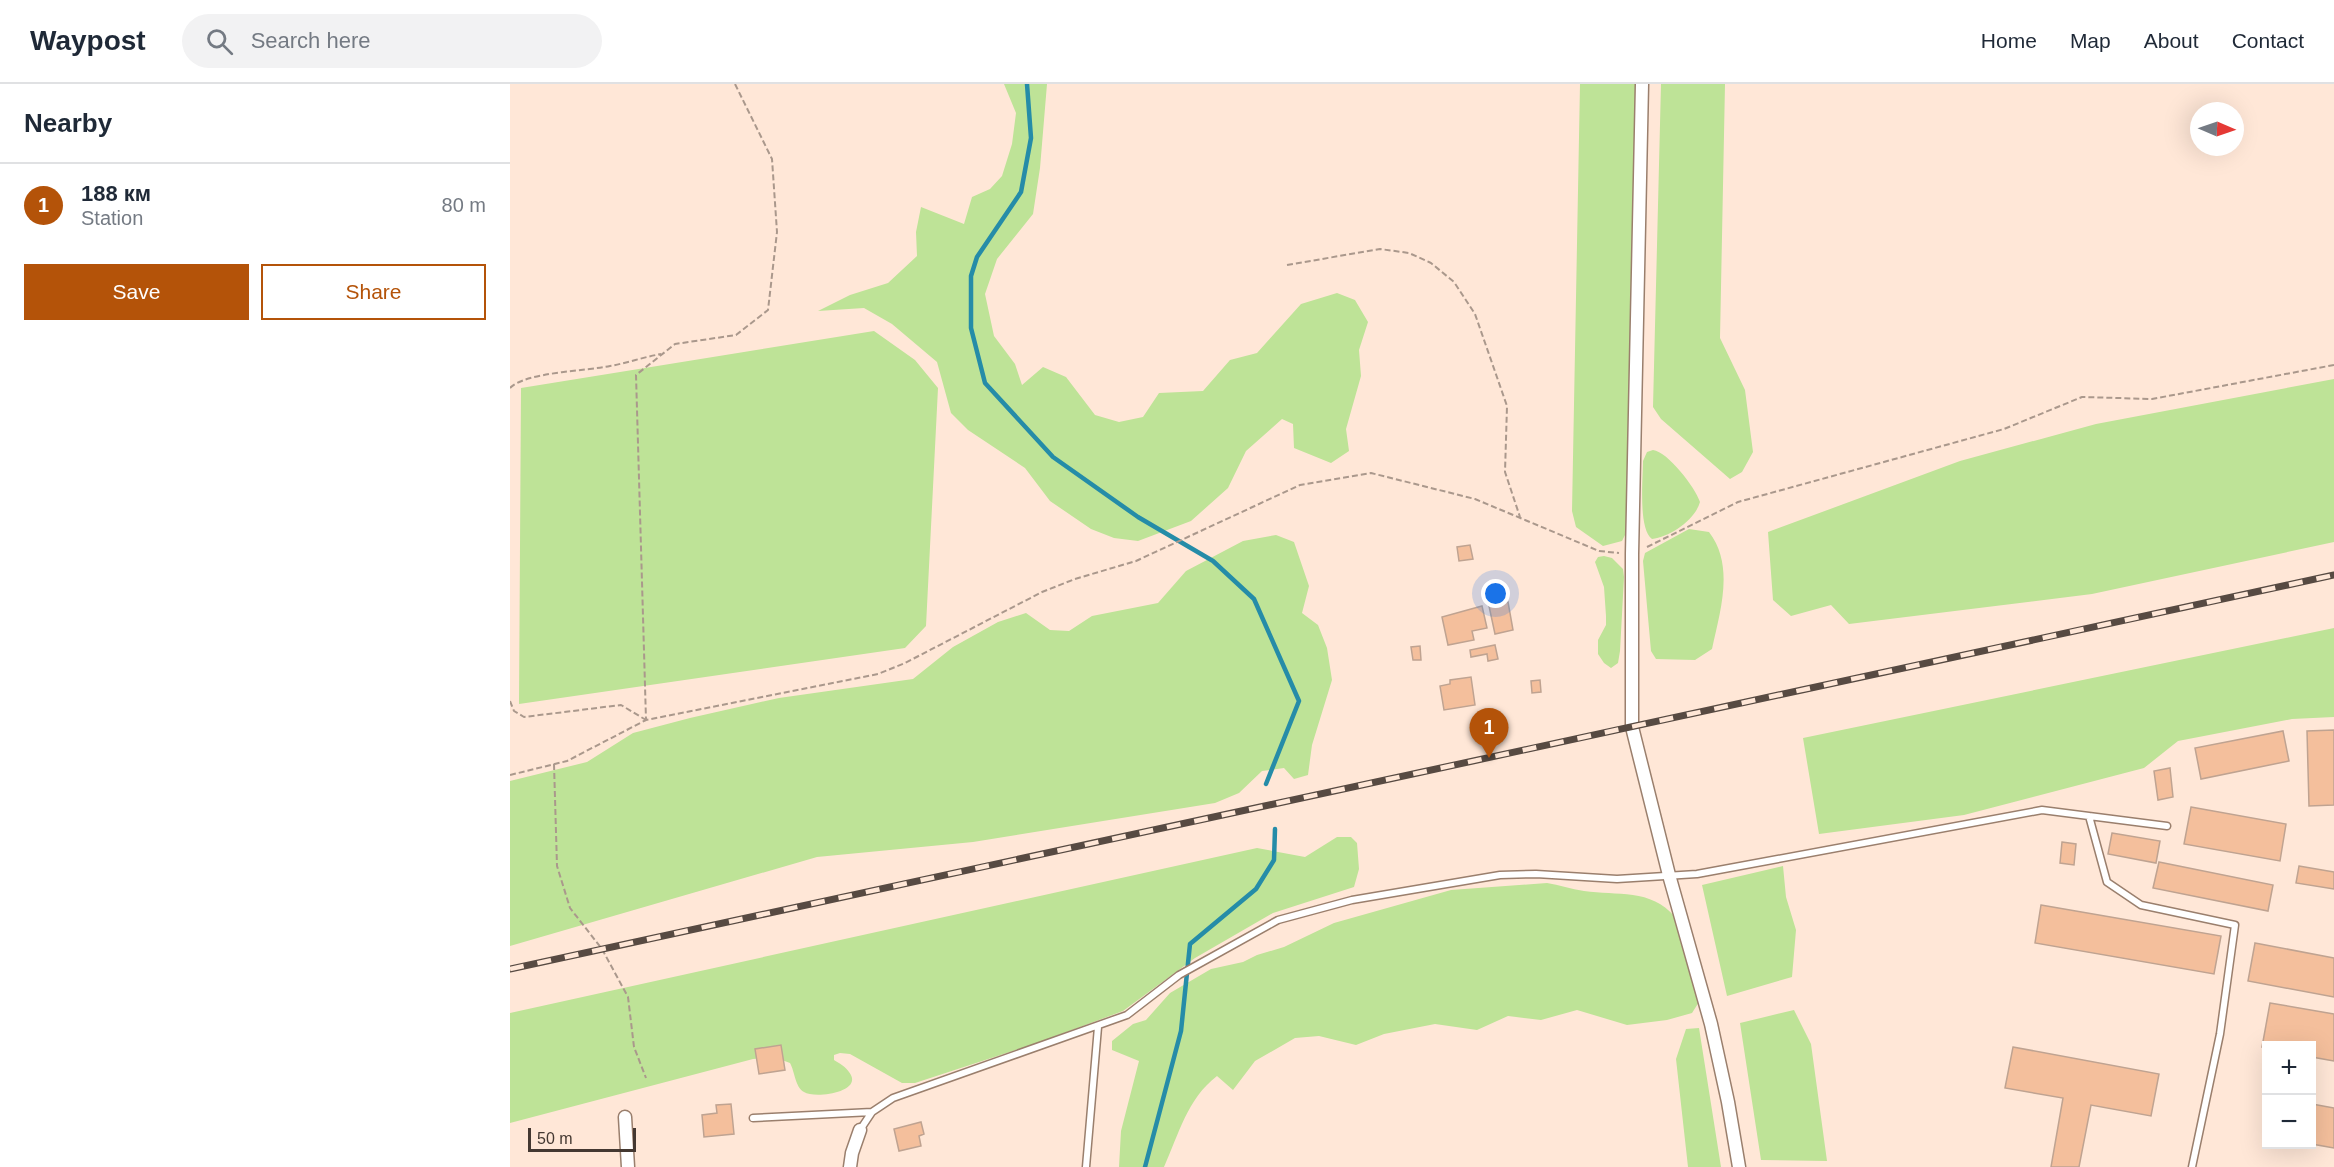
<!DOCTYPE html>
<html lang="en">
<head>
<meta charset="utf-8">
<style>
  body { margin:0; font-family:Arial,sans-serif; background:#f2f2f3; color:#1f2937 }
  .controls { position:absolute; right:18px; bottom:18px; display:grid; overflow:hidden; border-radius:0px; box-shadow:0 6px 24px #0002 }
  .controls button { width:54px; height:54px; display:grid; place-items:center; padding:0; border:0; border-bottom:2px solid #e0e1e3; background:#fff; color:#1f2937; font:30px sans-serif }
  .compass { position:absolute; left:1680px; top:18px; width:54px; height:54px; border-radius:50%; background:#fff; box-shadow:0 6px 24px #0002; rotate:92deg }
  .scale { position:absolute; left:18px; bottom:15px; width:108px; box-sizing:border-box; padding-left:6px; border:3px solid #443831; border-top:0; font-size:16px; line-height:21px; white-space:nowrap; color:#443831; -webkit-text-stroke:4px #ffe7d7; paint-order:stroke }
  .you { position:absolute; left:986px; top:510px; width:21px; height:21px; margin:-15px; border:4px solid #fff; border-radius:50%; background:#1a73e8; box-shadow:0 0 0 9px #1a73e833 }
  .badge { display:grid; place-items:center; width:39px; height:39px; border-radius:50%; background:#b45309; color:#fff; font-size:20px; font-weight:700 }
  .pin { position:absolute; translate:-50% -50px; filter:drop-shadow(0 2px 3px #0008) }
  .pin::after { content:''; position:absolute; top:32px; width:21px; height:18px; background:inherit; clip-path:polygon(0 0,100% 0,50% 100%) }
  .list { margin:0; padding:0; list-style:none }
  h2 { display:flex; justify-content:space-between; align-items:center; height:78px; margin:0; padding:0 24px; font-size:26px }
  h2 small { font-size:20px; font-weight:400; color:#747a83 }
  .list li { display:grid; grid-template-columns:39px 1fr auto; gap:18px; align-items:center; box-sizing:border-box; height:84px; padding:0 24px; border-top:2px solid #e0e1e3 }
  .list b { display:block; font-size:22px; white-space:nowrap }
  .list p { margin:0; font-size:20px; white-space:nowrap; color:#747a83 }
  .list em { font-size:20px; font-style:normal; color:#747a83 }
  .actions { display:flex; gap:12px; padding:18px 24px }
  .actions a { flex:1; padding:14px 0; border:2px solid #b45309; border-radius:0px; text-align:center; font-size:21px; color:#b45309 }
  .actions .main { background:#b45309; color:#fff }
  .icon { flex:none; width:33px; height:33px; fill:none; stroke:currentColor; stroke-width:2; stroke-linecap:round; stroke-linejoin:round }
  .map { position:relative; flex:none; width:1824px; height:1083px; overflow:hidden }
  header { display:flex; align-items:center; gap:36px; box-sizing:border-box; height:84px; padding:0 30px; background:#fff; border-bottom:2px solid #e0e1e3 }
  header strong { font-size:28px }
  nav { display:flex; gap:33px; margin-inline-start:auto; font-size:21px }
  .search { width:420px; height:54px; background:#f2f2f3; display:flex; align-items:center; gap:15px; box-sizing:border-box; padding:0 21px; border-radius:33px; color:#747a83; font-size:22px }
  main { display:flex }
  aside { flex:1; background:#fff }
  .map>svg:first-child { display:block }
</style>
</head>
<body>
<header>
<strong>Waypost</strong>
<div class="search"><svg class="icon" aria-label="search" viewBox="0 0 24 24"><circle cx="10" cy="10" r="6"/><path d="M15 15l6 6"/></svg>Search here</div>
<nav><a>Home</a><a>Map</a><a>About</a><a>Contact</a></nav>
</header>
<main>
<aside>
<h2>Nearby<small></small></h2>
<ul class="list">
<li><span class="badge">1</span><div><b>188 км</b><p>Station</p></div><em>80 m</em></li>
</ul>
<div class="actions"><a class="main">Save</a><a>Share</a></div>
</aside>
<div class="map">
<svg width="1824" height="1083" viewBox="0 0 1824 1083">
  <rect width="100%" height="100%" fill="#ffe7d7"/>
  <path fill="#bee397" d="M494,0H537L530,84L523,130L487,175L475,210L484,252L505,280L512,301L533,283L556,293L585,331L609,338L633,333L649,309L693,307L720,276L747,269L791,220L827,209L845,216L858,238L849,266L851,292L836,345L839,367L821,379L784,364L783,340L772,335L736,367L718,404L681,437L628,457L604,454L581,445L540,417L515,384L458,346L441,329L427,278L382,240L354,224L308,227L340,211L378,199L407,172L406,148L411,123L454,140L462,113L480,105L492,92L502,60L506,29Z
    M1070,0H1126L1117,447L1112,457L1093,462L1066,443L1062,427Z
    M1151,0H1215L1210,254L1235,306L1243,368L1232,388L1220,395L1151,335L1143,323Z
    M364,247L405,276L428,304L416,542L395,564L9,620L11,304Z
    M1824,295V458L1582,510L1339,540L1321,521L1281,532L1263,516L1258,448L1450,377L1586,340Z
    M1143,366C1158,368 1185,403 1190,418C1185,436 1160,453 1142,455C1128,445 1133,395 1133,377L1137,368Z
    M1179,445L1199,448C1225,482 1210,527 1202,565L1185,576L1146,575L1141,567L1133,477L1135,469Z
    M766,451L784,458L799,502L792,529L808,541L817,564L822,596L802,661L798,691L784,695L774,684L752,687L729,709L705,719L463,758L307,773L0,862V697L77,678L123,649L180,634L269,614L403,595L443,563L488,538L516,529L540,546L559,547L582,532L648,519L676,487L733,457Z
    M1094,472L1102,474L1113,485L1114,493L1110,567L1108,579L1101,584L1094,579L1088,570V556L1096,541V532L1094,503L1085,478L1088,473Z
    M1824,544V633L1782,635L1668,657L1634,684L1454,731L1309,750L1293,654Z
    M827,753H841L847,759L849,785L844,803L763,829L685,874L613,927L527,959L405,999H392L340,970L330,969L324,971V976C329,979 336,983 339,988C355,1008 305,1015 294,1008C285,1003 285,988 280,979L264,973L243,975L0,1039V929L747,764L795,773Z
    M1273,782L1276,813L1286,846L1282,893L1217,912L1192,801Z
    M1037,799C1049,801 1061,805 1074,807C1107,812 1141,804 1165,833L1189,918L1182,929L1157,936L1117,941L1067,926L1031,936L998,932L967,946L925,940L874,950L846,961L809,952L785,954L745,977L723,1006L707,992C677,1015 669,1050 654,1083H609L611,1047L629,977L602,966V957L623,940L636,936L660,909L701,885L733,878L747,871L774,863L824,839L941,806Z
    M1284,926L1301,960L1317,1077L1251,1076L1230,939Z
    M1189,944L1211,1083H1178L1166,975L1176,945Z"/>
  <g fill="none" stroke-linecap="round" stroke-linejoin="round">
    <path stroke="#258ca8" stroke-width="4.5" d="M517,0L521,54L511,108L467,173L461,192V244L475,299L543,373L628,433L703,477L744,515L789,617L756,700
      M635,1083L671,947L680,860L746,805L764,776L765,745"/>
  </g>
  <path fill="#f4bf9c" stroke="#bfa391" stroke-width="1.5" d="M960,461L963,475L949,477L947,463Z
    M998,518L1003,546L985,550L979,522Z
    M972,522L977,544L962,547L964,556L938,561L932,533Z
    M985,561L988,575L978,577L977,570L961,573L960,566Z
    M910,562L911,576H903L901,563Z
    M961,593L965,621L934,626L930,602L940,600V596Z
    M1030,596L1031,608L1022,609L1021,597Z
    M1824,646V721L1799,722L1797,647Z
    M1773,647L1779,677L1691,695L1685,664Z
    M1660,684L1663,713L1648,716L1644,687Z
    M1681,723L1776,740L1770,777L1674,760Z
    M1602,749L1650,757L1646,779L1598,770Z
    M1552,758L1566,760L1564,781L1550,779Z
    M1649,778L1763,801L1758,827L1643,804Z
    M1789,782L1824,788V805L1786,799Z
    M1531,821L1711,852L1704,890L1525,859Z
    M1745,859L1824,874V913L1738,897Z
    M1760,919L1824,930V977L1802,973V962L1752,963Z
    M271,961L275,986L249,990L245,965Z
    M1503,963L1649,990L1641,1032L1581,1021L1569,1083H1541L1553,1014L1495,1004Z
    M221,1020L224,1050L194,1053L192,1031L207,1029L206,1021Z
    M1802,1020L1824,1024V1064L1802,1060Z
    M411,1038L414,1050L409,1052L411,1062L389,1067L384,1045Z"/>
  <g fill="none" stroke-linecap="round" stroke-linejoin="round">
    <defs>
      <path id="service" d="M1579,732L1597,798L1631,821L1725,841L1710,950L1682,1083
        M243,1034L362,1028
        M350,1046L362,1028L383,1014L617,931L669,891L768,836L842,816L990,791L1026,790L1107,795L1187,790L1532,726L1657,742
        M576,1083L588,943"/>
      <path id="minor" d="M1132,0L1122,470V643L1159,791L1201,940L1218,1018L1229,1083
        M115,1033L118,1083
        M340,1083L342,1069L350,1046"/>
    </defs>
    <use href="#service" stroke="#9a7f6d" stroke-width="9"/>
    <use href="#minor" stroke="#9a7f6d" stroke-width="15"/>
    <path stroke="#aa988c" stroke-width="2" stroke-dasharray="6 3" stroke-linecap="butt" d="M225,0L262,75L267,148L258,226L226,251L165,260L126,291L136,636L368,590L395,579L532,508L565,495L626,477L790,401L861,389L965,415L1089,467L1109,469
      M777,181L870,165L899,169L921,179L944,198L965,230L997,322L995,388L1010,433
      M0,304C15,288 77,287 100,282C117,279 134,273 151,270
      M1137,463L1228,418L1494,345L1572,313L1642,315L1824,281
      M0,617L4,627L14,633L111,621L136,636
      M44,680L47,782L60,824L92,865L118,913L124,963L136,994
      M0,691L57,677L136,636"/>
    <use href="#service" stroke="#fff" stroke-width="6"/>
    <use href="#minor" stroke="#fff" stroke-width="12"/>
    <defs>
      <path id="rail" d="M0,885L1824,491"/>
    </defs>
    <use href="#rail" stroke="#574a42" stroke-width="7"/>
    <use href="#rail" stroke="#ffe7d7" stroke-width="4.5" stroke-dasharray="14" stroke-linecap="butt"/>
  </g>
</svg>
<div class="controls">
<button>+</button>
<button>−</button>
</div>
<svg class="compass" viewBox="-18 -18 36 36"><path d="M0-13l5 13h-10z" fill="#e53935"/><path d="M0 13l5-13h-10z" fill="#747a83"/></svg>
<div class="scale">50 m</div>
<div class="you"></div>
<div class="pin badge" style="left:979px;top:674px">1</div>
</div>
</main>
</body>
</html>
